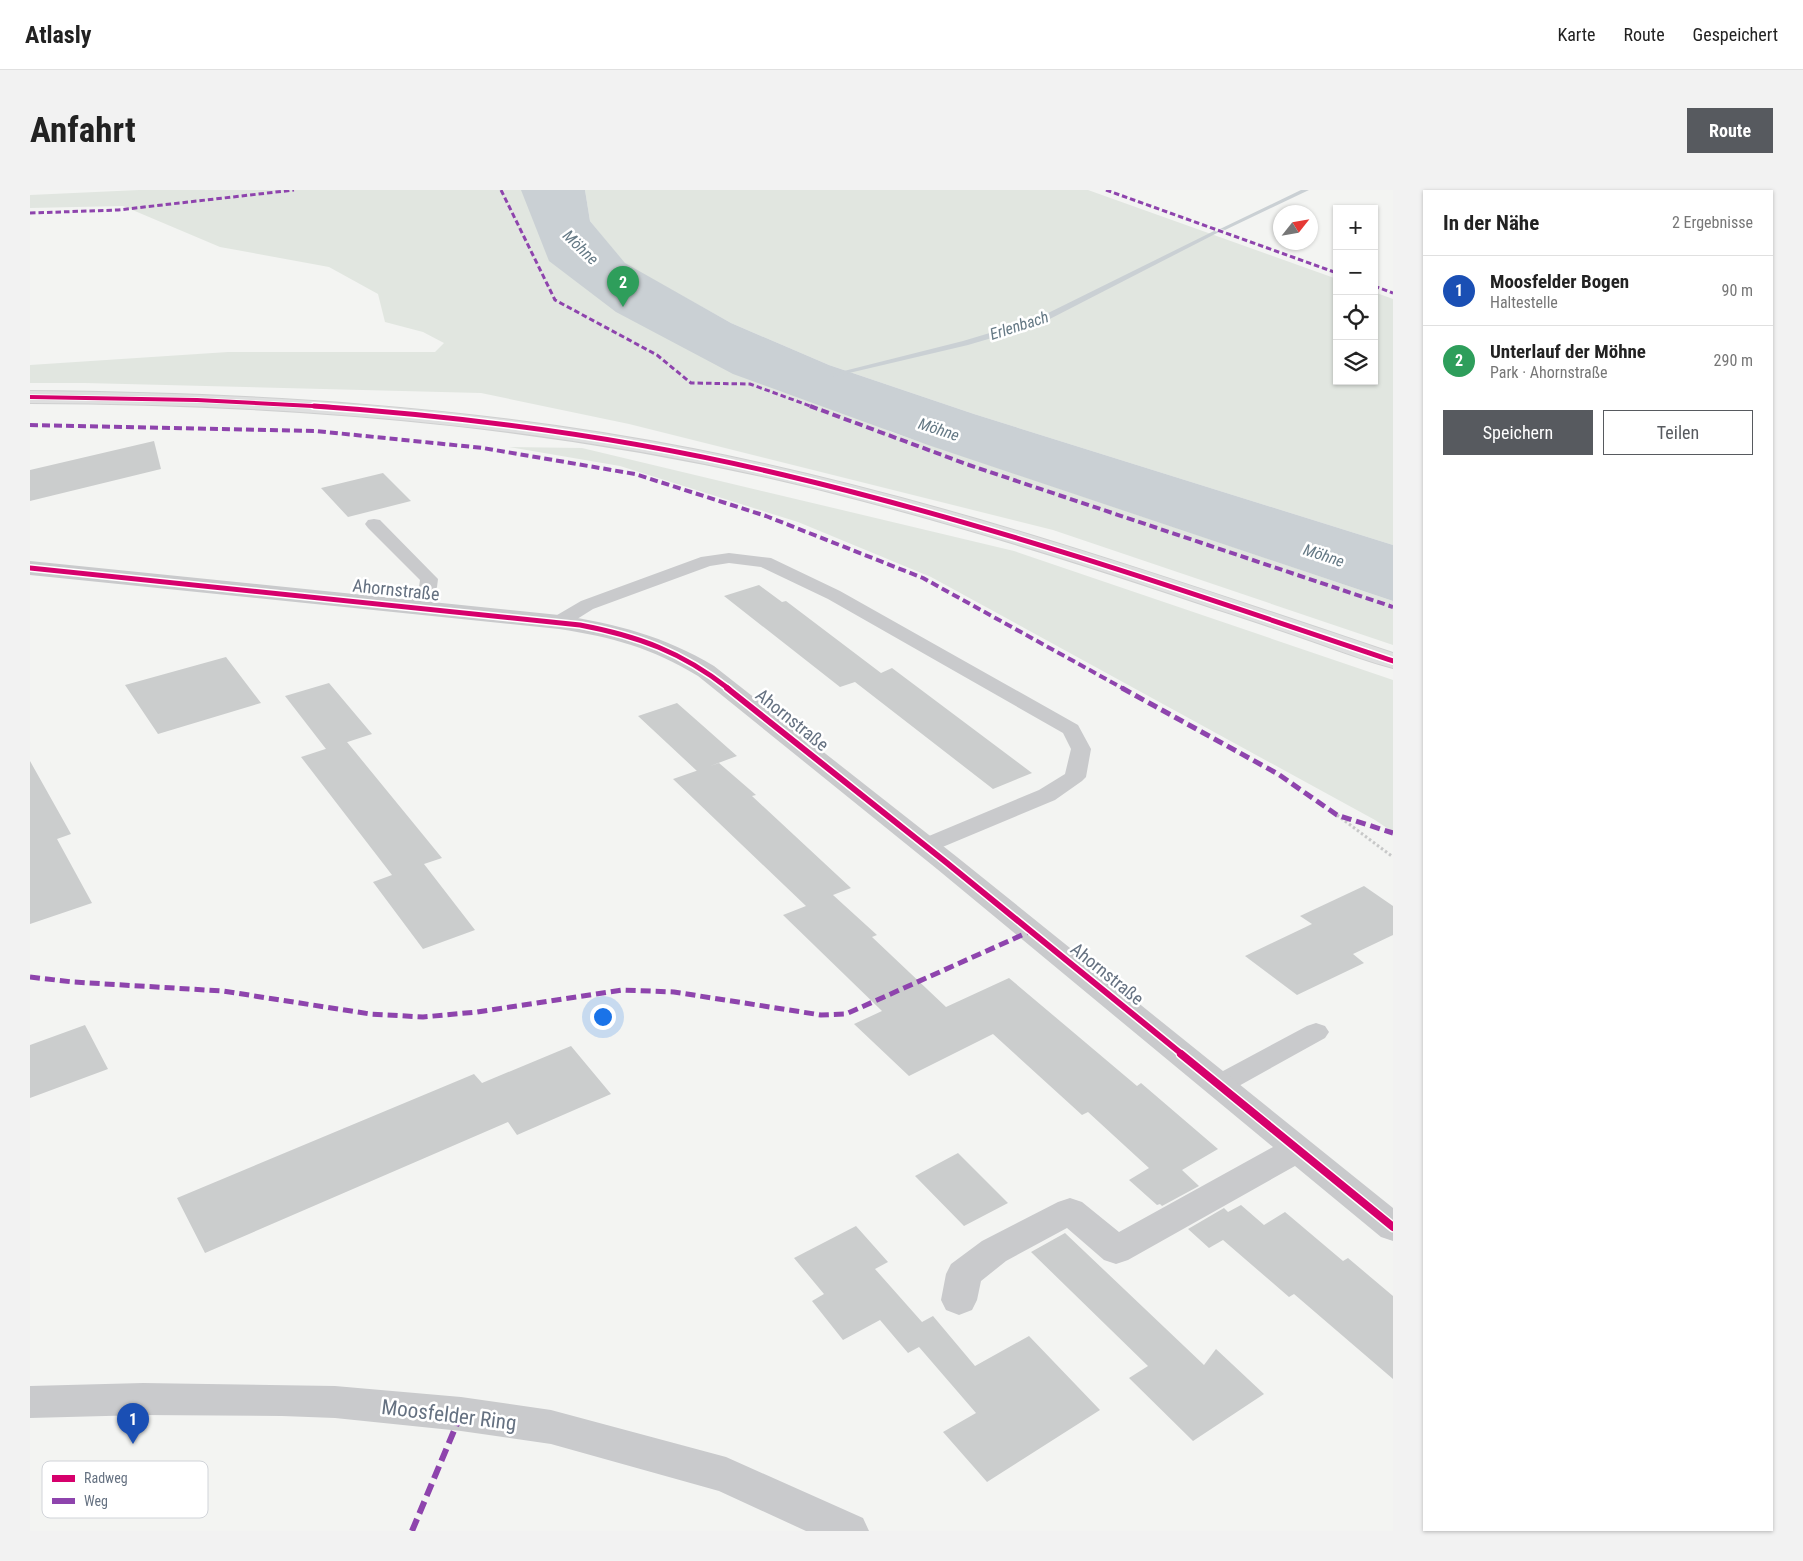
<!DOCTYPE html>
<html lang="de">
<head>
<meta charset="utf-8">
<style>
  body { margin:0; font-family:"Roboto Condensed",sans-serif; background:#f2f2f2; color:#222 }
  .controls { position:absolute; right:15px; top:15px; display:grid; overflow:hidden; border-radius:0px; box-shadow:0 1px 4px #0004 }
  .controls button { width:45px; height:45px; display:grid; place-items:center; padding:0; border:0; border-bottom:1px solid #e0e0e0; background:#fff; color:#222; font:25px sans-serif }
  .compass { position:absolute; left:1243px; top:15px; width:45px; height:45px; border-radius:50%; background:#fff; box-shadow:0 1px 4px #0004; rotate:59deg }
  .you { position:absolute; left:572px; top:826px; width:18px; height:18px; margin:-12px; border:4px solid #fff; border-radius:50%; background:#1a73e8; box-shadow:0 0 0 8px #1a73e833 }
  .badge { display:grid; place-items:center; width:32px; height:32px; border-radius:50%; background:#575a5f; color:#fff; font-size:16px; font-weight:700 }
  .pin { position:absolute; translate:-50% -41px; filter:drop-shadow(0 1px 2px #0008) }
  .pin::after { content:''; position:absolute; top:26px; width:18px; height:15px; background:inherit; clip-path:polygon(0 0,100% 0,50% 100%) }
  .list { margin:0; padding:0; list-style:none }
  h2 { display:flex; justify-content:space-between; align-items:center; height:65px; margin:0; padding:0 20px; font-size:21px }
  h2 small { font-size:16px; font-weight:400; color:#767676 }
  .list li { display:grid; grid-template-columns:32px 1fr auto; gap:15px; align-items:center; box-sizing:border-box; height:70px; padding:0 20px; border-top:1px solid #e0e0e0 }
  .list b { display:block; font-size:19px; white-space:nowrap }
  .list p { margin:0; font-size:16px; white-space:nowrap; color:#767676 }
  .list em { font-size:16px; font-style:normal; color:#767676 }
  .actions { display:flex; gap:10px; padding:15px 20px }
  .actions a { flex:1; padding:11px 0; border:1px solid #575a5f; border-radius:0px; text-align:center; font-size:18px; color:#575a5f }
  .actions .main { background:#575a5f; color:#fff }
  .icon { flex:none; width:28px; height:28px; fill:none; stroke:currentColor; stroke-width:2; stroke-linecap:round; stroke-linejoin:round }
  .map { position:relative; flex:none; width:1363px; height:1341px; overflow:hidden; border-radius:0px }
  header { display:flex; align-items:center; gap:30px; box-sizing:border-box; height:70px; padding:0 25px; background:#fff; border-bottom:1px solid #e0e0e0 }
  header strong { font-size:24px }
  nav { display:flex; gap:28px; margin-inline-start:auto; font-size:18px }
  .intro { display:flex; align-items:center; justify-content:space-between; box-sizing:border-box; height:120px; padding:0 30px }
  h1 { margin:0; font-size:35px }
  .button { padding:12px 22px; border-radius:0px; background:#575a5f; color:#fff; font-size:18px; font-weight:700 }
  main { display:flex; gap:30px; padding:0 30px }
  aside { flex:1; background:#fff; border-radius:0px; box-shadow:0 1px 4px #0004 }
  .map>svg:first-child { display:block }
</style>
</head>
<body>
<header>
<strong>Atlasly</strong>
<nav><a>Karte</a><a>Route</a><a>Gespeichert</a></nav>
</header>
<div class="intro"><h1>Anfahrt</h1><a class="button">Route</a></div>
<main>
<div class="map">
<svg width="1363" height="1341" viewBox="0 0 1363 1341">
  <rect width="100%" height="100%" fill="#f3f4f2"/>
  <path fill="#e1e6e0" d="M109,0H511L520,32L861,242L1363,411V455L1023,340L599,234L451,203L55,193H0V175L198,162H405L414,153L393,142L355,132L348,104L299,77L190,57L93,16L0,18V5Z
    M555,0H1058L1307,89V191H1344V102L1363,109V355L944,224L799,175L701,133L595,74L560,31Z
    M479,257L552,258L984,361L1363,490V642L1345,630L901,387L768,332L590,276Z"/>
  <path fill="#cad0d4" d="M491,0H555L560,31L595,73L701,133L799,175L944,224L1363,355V411L898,255L703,184L586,122L519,71Z"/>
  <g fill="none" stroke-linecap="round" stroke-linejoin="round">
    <path fill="#cad0d4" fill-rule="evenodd" d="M1271,0H1279L1195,40L1190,39Z
      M1184,41L1189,42L1012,133L938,155L802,187L798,185L933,151L1006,129Z"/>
  </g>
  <path fill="#cbcdcd" d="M124,251L131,279L0,311V280Z
    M353,283L381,311L318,327L291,298Z
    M729,395L752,412L756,411L851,483L862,478L1002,583L963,599L825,492L810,497L694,406Z
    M196,467L231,513L128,544L95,495Z
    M299,493L342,544L296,559L255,506Z
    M647,513L672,535L707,566L667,581L608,526Z
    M317,552L412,668L394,674L445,740L393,759L343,692L362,685L271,567Z
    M0,571L41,644L27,649L62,713L0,734Z
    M689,573L726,605L722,606L821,698L803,705L847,745L842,747L916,817L979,788L1107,896L1111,893L1188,959L1152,980L1169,996L1132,1016L1130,1014L1127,1015L1099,990L1119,978L1058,922L1052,925L963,844L879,886L824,834L852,821L753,725L776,716L643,589Z
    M1334,696L1363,716V745L1323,764L1334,773L1267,805L1215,766L1282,734L1270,726Z
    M55,835L78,879L0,908V855Z
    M541,856L581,904L487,945L478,932L175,1063L147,1008L444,884L452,893Z
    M928,963L978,1013L934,1036L885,986Z
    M1211,1015L1234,1035L1255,1022L1313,1071L1318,1068L1363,1106V1189L1264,1104L1259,1107L1193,1050L1179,1058L1158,1039L1194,1018L1198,1022Z
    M826,1036L858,1072L845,1079L892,1132L903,1126L945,1176L999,1146L1070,1220L957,1292L913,1242L946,1223L889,1157L878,1163L850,1130L813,1150L782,1111L794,1104L764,1068Z
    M1035,1043L1174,1175L1186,1159L1234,1204L1163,1251L1099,1188L1118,1176L1001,1062Z"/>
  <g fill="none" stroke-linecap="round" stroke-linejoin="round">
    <defs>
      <path id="secondary" d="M0,201C222,203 444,216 663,259C902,306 1133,386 1363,463V478C1340,472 1318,464 1296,456C1259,443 1221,430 1183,418C1068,379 952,342 834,311C560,238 283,214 0,213Z"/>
    </defs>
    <use href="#secondary" stroke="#cfd0d0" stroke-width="2"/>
    <path stroke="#c7c8c8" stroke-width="3" stroke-dasharray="2.5 2.5" stroke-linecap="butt" d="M1307,625L1363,667"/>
    <path fill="#c9cacc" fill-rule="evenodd" d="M344,329L350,330L408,389L407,397L393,421L386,423L379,421L377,417L389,397L390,390L338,338L335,334L338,330Z
      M699,363L741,368L810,401L1048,535L1061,559L1056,587L1052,591L1025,610L903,661L895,663L887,661L884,656L887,651L1009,600L1035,584L1041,559L1033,543L798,409L731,377L699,373L680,376L563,419L536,436L529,438L522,436L520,432L522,428L551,411L671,367Z
      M1286,833L1295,836L1299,842L1295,848L1198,902L1189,904L1180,902L1176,895L1180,888L1277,836Z"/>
    <path fill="#c9cacc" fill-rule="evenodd" d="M0,371L529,425C587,434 634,446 684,476L927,667L1363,1018V1051L1351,1047L1265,976L1098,1070L1086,1074L1074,1070L1037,1038L976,1071L951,1091L947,1110L942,1120L929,1125L916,1120L911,1110L916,1084L921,1074L952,1051L1028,1012L1040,1008L1052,1012L1089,1042L1243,957L907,679L668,486C622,458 582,447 529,439L0,385Z
      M113,1193L305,1196L431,1207L521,1220L696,1267L833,1328L839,1341H776L689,1301L521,1254L431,1241L305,1228L252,1226L113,1225L0,1228V1196Z"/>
    <use href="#secondary" fill="#dedfdf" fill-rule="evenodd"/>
    <path stroke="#8e44ad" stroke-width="3" stroke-dasharray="5.5 3" stroke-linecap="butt" d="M471,0L525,110L627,165L661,193L720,194L783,217
      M1076,0L1307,83
      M0,23L88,20L264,0
      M1344,96L1363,103"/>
    <path stroke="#8e44ad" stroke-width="4" stroke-dasharray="8 4" stroke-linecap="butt" d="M780,216L939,275L1363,417
      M0,235L286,241L453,258L605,284L736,326L893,388L1094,499"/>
    <path stroke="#8e44ad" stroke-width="5" stroke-dasharray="10 5" stroke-linecap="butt" d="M1092,498L1248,584L1307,625L1363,643
      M0,787L43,792L193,801L340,824L393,827L447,822L592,800L644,802L791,825L816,824L1001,741"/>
    <path stroke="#8e44ad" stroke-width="6" stroke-dasharray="13 6" stroke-linecap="butt" d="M382,1341L431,1224"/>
    <defs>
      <path id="cycleway-far3" d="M0,207L167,210L302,217"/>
      <path id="cycleway-far2" d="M284,216C442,227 600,248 754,285C961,334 1162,403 1363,471
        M0,378L550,435C608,446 652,462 699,499"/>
      <path id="cycleway-far1" d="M697,498L917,673L1153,865"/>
      <path id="cycleway" d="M1151,864L1363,1037"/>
    </defs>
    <use href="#cycleway-far3" stroke="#fff" stroke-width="5.5"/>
    <use href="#cycleway-far2" stroke="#fff" stroke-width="8"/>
    <use href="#cycleway-far1" stroke="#fff" stroke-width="9"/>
    <use href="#cycleway" stroke="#fff" stroke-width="11"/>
    <use href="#cycleway-far3" stroke="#d6006c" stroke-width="4"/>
    <use href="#cycleway-far2" stroke="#d6006c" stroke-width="5"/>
    <use href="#cycleway-far1" stroke="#d6006c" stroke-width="6"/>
    <use href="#cycleway" stroke="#d6006c" stroke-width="8"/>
  </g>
  <g text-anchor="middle" stroke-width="5" stroke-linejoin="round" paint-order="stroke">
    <g font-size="16" font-style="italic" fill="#657985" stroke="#fff">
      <text transform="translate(551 57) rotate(44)" y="6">Möhne</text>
      <text transform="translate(989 135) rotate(-18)" y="6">Erlenbach</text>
      <text transform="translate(909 239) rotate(18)" y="6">Möhne</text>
      <text transform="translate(1294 365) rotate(18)" y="6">Möhne</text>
    </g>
    <g font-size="18" fill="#657181" stroke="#fff">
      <text transform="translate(366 400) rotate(6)" y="6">Ahornstraße</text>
      <text transform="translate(762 530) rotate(39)" y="6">Ahornstraße</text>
      <text transform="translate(1077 784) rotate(39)" y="6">Ahornstraße</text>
    </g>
    <g font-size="21" fill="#657181" stroke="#fff">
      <text transform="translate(419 1225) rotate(7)" y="7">Moosfelder Ring</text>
    </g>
  </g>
  <rect x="12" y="1271" width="166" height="57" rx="8" fill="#fff" stroke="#d1d4d9" stroke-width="1"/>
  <rect x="22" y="1285" width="23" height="7" fill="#d6006c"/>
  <rect x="22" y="1308" width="23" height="6" fill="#8e44ad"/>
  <g font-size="14" fill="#657181">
    <text x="54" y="1293">Radweg</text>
    <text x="54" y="1316">Weg</text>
  </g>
</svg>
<div class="controls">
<button>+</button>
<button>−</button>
<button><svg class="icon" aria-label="locate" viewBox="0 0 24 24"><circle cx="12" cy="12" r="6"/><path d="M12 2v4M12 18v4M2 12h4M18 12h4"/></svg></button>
<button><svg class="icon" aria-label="layers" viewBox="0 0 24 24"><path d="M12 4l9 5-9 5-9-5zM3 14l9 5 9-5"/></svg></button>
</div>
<svg class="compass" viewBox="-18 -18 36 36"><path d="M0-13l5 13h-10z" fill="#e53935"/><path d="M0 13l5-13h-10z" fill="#767676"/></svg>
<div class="you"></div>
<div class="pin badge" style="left:103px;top:1254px;background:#1a4fb4">1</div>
<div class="pin badge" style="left:593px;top:117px;background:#2e9e5b">2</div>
</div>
<aside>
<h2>In der Nähe<small>2 Ergebnisse</small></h2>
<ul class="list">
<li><span class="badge" style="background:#1a4fb4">1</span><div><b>Moosfelder Bogen</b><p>Haltestelle</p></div><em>90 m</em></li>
<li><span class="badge" style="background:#2e9e5b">2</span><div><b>Unterlauf der Möhne</b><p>Park · Ahornstraße</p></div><em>290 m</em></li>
</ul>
<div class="actions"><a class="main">Speichern</a><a>Teilen</a></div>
</aside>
</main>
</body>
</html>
